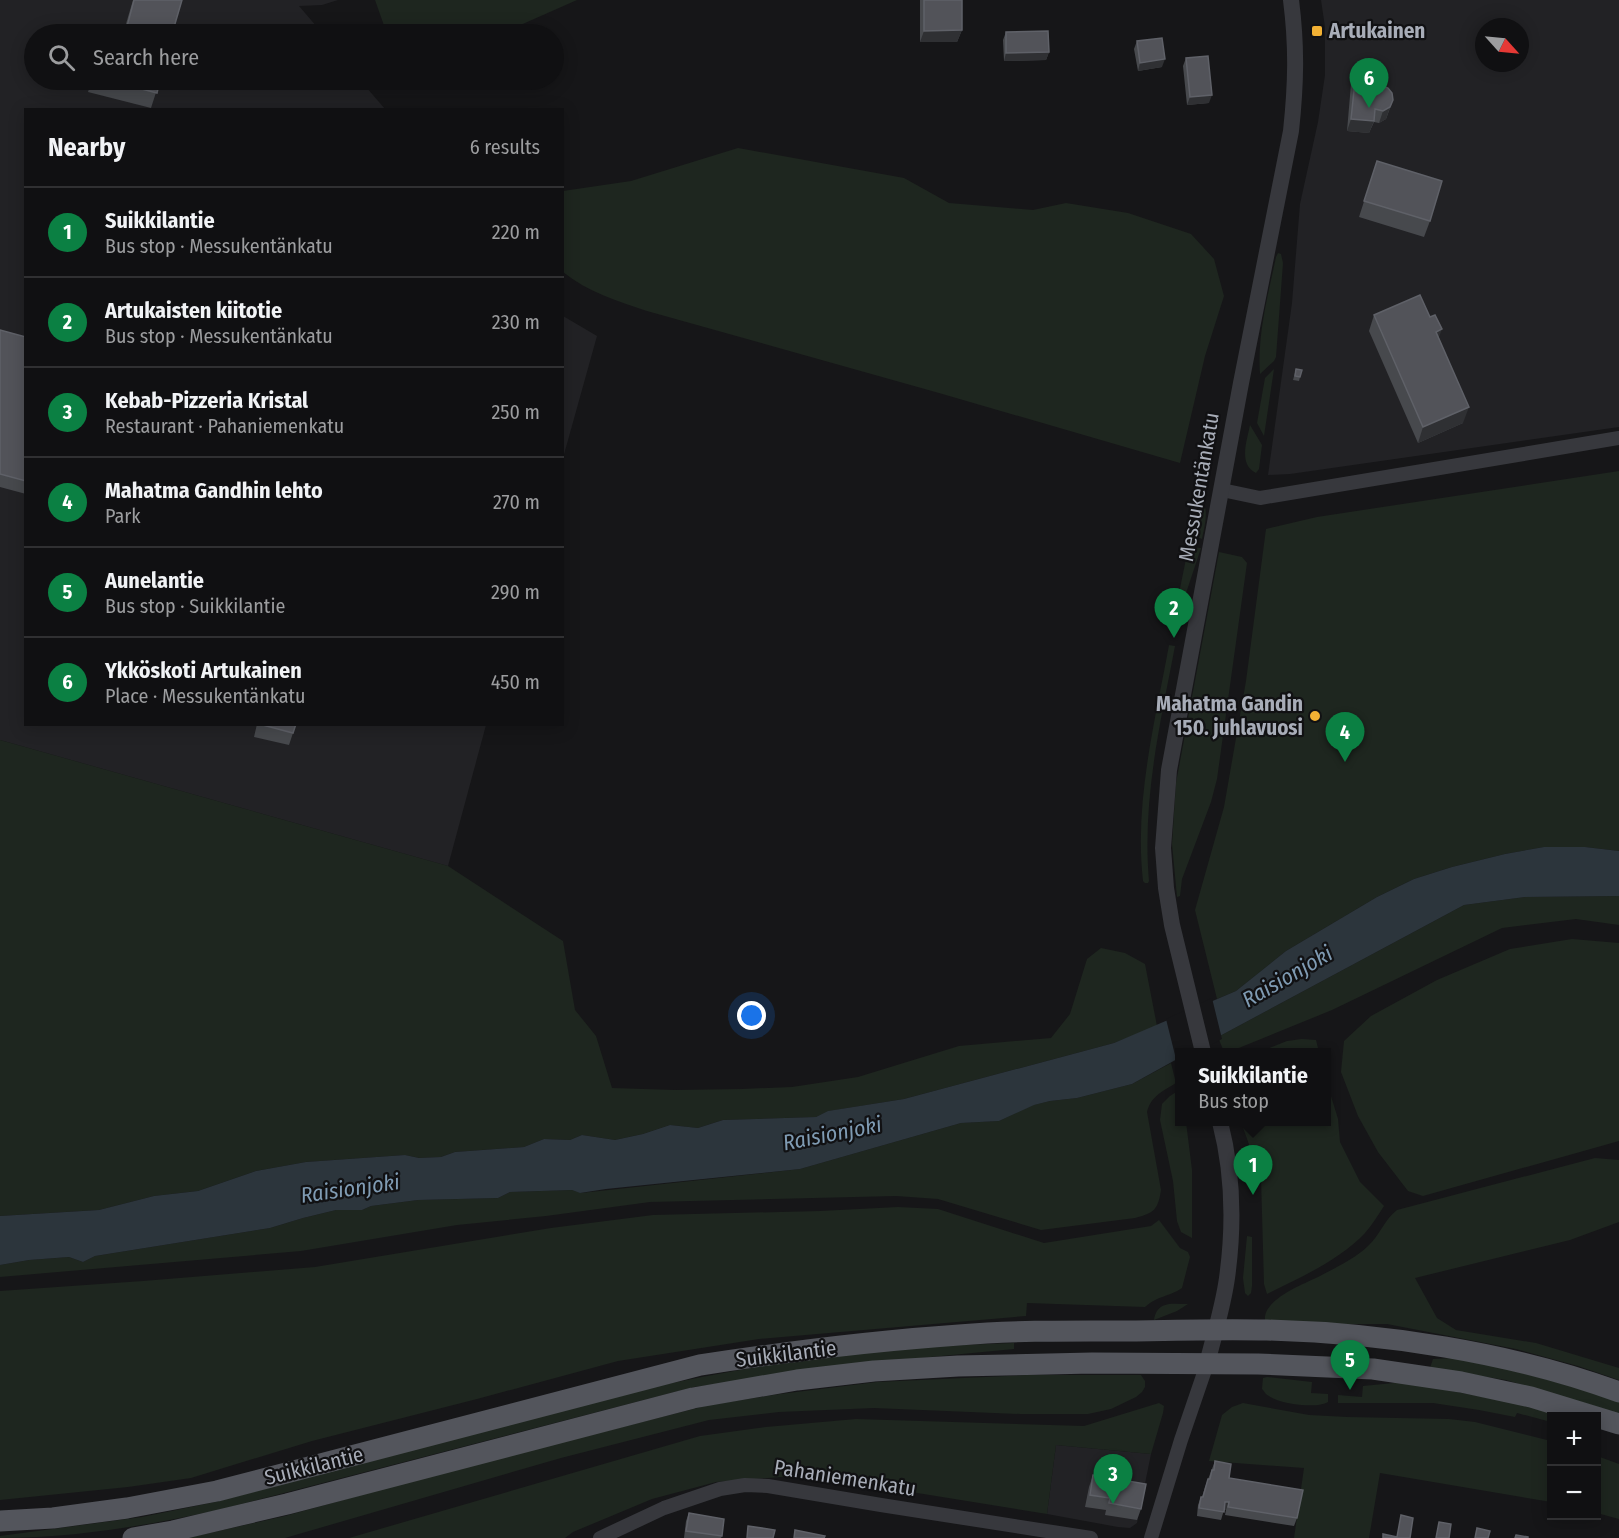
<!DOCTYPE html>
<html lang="en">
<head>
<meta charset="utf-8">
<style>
  body { margin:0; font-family:"Fira Sans Condensed",sans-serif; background:#19191b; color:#f1f3f6 }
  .controls { position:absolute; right:18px; bottom:18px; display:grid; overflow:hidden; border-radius:0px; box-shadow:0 3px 15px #0003 }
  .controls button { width:54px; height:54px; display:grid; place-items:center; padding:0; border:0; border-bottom:2px solid #303032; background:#101012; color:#f1f3f6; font:30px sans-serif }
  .compass { position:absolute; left:1475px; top:18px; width:54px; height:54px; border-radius:50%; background:#101012; box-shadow:0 3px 15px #0003; rotate:117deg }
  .you { position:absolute; left:752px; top:1016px; width:21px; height:21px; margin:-15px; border:4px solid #fff; border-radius:50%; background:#1a73e8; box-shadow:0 0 0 9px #1a73e833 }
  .badge { display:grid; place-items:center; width:39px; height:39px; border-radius:50%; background:#0b8043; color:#fff; font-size:20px; font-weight:700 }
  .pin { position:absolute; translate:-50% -50px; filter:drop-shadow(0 2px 3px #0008) }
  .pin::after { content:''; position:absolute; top:32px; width:21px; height:18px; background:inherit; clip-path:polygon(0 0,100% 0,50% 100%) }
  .popup { position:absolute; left:1175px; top:1048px; width:156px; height:78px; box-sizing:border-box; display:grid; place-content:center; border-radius:0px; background:#101012; filter:drop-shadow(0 2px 4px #0005); font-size:20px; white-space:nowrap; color:#9c9d9f }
  .popup b { font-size:22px; color:#f1f3f6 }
  .popup::after { content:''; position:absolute; left:50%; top:100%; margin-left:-12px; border:12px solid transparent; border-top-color:#101012 }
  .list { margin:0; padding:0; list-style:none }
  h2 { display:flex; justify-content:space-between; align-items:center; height:78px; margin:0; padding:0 24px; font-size:26px }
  h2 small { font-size:20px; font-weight:400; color:#9c9d9f }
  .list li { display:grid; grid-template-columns:39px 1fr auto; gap:18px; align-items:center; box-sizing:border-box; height:90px; padding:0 24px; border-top:2px solid #303032 }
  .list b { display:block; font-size:22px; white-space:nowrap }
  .list p { margin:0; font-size:20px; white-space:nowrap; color:#9c9d9f }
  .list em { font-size:20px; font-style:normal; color:#9c9d9f }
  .icon { flex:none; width:33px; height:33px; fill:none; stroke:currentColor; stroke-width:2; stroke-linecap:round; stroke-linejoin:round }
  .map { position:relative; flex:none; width:1619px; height:1538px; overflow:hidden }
  .search { position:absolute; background:#101012; box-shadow:0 3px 15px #0003; left:24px; top:24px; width:540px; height:66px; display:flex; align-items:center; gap:15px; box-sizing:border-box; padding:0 21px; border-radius:33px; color:#9c9d9f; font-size:22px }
  .panel { position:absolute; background:#101012; box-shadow:0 3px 15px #0003; left:24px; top:108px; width:540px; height:618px; border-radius:0px }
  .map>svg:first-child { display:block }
</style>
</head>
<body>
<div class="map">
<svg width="1619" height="1538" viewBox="0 0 1619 1538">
  <rect width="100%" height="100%" fill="#161618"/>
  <path fill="#222225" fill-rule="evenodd" d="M0,0H338L322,5L299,6L323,34H34V80H360L385,109L26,110V724L486,725L448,866L0,740Z
    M1321,0H1619V427L1290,474L1268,475L1292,303L1300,204L1318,122L1325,75V27ZM1484,27H1520V63H1484Z
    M563,316L597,336L563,458Z
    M1056,1445L1151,1454L1137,1523L1130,1528L1118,1527L1047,1514Z"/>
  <path fill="#1e261f" d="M375,0H577L500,34H387Z
    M738,148L904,178L949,203L1033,210L1066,203L1128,213L1191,234L1214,259L1224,296L1205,356L1180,463L939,393L647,311C617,301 588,292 563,272V191L631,181Z
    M1278,253L1281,254L1283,263L1276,357L1274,361L1260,374C1257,335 1268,295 1276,257Z
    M1274,369L1264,436L1257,423L1265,378Z
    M1250,425L1262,445L1259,469L1256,473C1238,464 1247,441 1250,425Z
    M1619,471V851L1585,847H1544L1505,854L1452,867L1414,879L1377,897L1286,951L1236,991L1217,999L1195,910L1224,807L1246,681L1266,529L1317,517Z
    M1197,494C1211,507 1205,523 1202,539L1193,535L1191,530Z
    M1191,547L1201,548L1184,599L1178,598L1187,554Z
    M1219,552L1242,557L1247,563L1217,779L1211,802L1182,879L1180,896L1177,897L1172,844L1176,783Z
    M1169,645L1175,646C1160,725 1142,800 1149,881L1148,883H1145L1143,881C1134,802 1155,722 1169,645Z
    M0,740L448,866L563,941L575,1010L596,1036L612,1088L675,1090L742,1089L792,1087L858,1077L959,1046L1051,1038L1070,1014L1087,959L1101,948L1125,953L1145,964L1157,1026L1114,1043L904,1099L829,1111L816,1117L723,1120L698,1128L670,1125L643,1134L615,1140L582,1135L570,1140L544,1139L524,1147L455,1152L441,1157L419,1158L405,1155L306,1162L256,1171L198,1191L154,1196L99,1210L0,1216Z
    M1619,896V925L1576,919L1502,928L1332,1010L1229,1052H1224L1218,1037L1464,905L1525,897Z
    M1572,939L1619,943V1141L1423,1196L1408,1191L1378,1152L1358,1116L1341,1072L1344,1041L1371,1016L1437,980L1510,949Z
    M1302,1039L1316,1040L1319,1052H1259L1287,1041Z
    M1171,1063L1176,1083C1163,1091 1151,1096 1147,1112L1161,1190C1158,1210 1154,1213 1135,1218L1041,1230L938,1199L896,1196L650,1202L546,1216L457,1225L301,1251L0,1277V1265L29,1260L69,1257L83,1262L95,1256L270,1228L303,1218L336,1210H362L371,1206L418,1200L498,1198L510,1192L572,1190L581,1193L800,1169L961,1123L999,1121L1033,1105L1050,1101L1077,1098L1132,1084Z
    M1327,1083L1338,1119L1340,1142L1360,1182L1384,1206C1378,1215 1372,1225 1365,1233C1338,1261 1301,1277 1267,1294L1264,1284L1261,1178L1241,1122H1326Z
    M1179,1090L1180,1122H1186L1192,1170V1238L1181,1232L1177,1221L1173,1181L1160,1120L1162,1104L1170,1096Z
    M1595,1158L1619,1160V1222L1570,1240L1415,1278L1437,1318L1456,1330L1536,1343L1619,1368V1380L1578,1366L1516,1349L1387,1324H1333L1265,1320C1263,1299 1304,1284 1320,1276C1335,1268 1356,1258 1368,1246C1380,1235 1384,1220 1397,1210Z
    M898,1207L938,1209L1044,1243L1151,1226L1159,1220L1180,1248L1188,1252L1190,1257L1182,1288C1169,1297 1159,1295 1145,1307L1027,1303L1026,1316L759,1339L618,1361L477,1399L312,1441L191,1478L128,1487L0,1500V1291L143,1281L315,1267L551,1228L653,1215L820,1211Z
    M1247,1236L1252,1237V1286L1251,1293L1248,1296L1245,1293L1243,1278Z
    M1188,1304L1177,1311L1154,1320C1157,1300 1173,1304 1188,1304Z
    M1014,1343V1349L858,1364L694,1387L214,1511C143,1526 73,1538 0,1538V1536L142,1517L215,1502L640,1390C711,1374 783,1361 855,1353C908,1347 961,1345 1014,1343Z
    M1453,1358C1509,1369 1565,1382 1619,1402V1414L1506,1380L1430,1368L1433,1359Z
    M1027,1375H1141L1145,1381V1387L1142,1392L1136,1397L1111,1409L1088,1414H1021L874,1408L779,1412L709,1420L561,1458L285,1538H187L285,1516L437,1474L709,1405L780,1394L877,1382Z
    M1267,1377L1312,1382L1311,1393L1328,1394V1402C1317,1409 1280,1404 1269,1396C1265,1394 1265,1392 1262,1389L1263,1378Z
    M1404,1382L1520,1404L1566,1416H1552L1551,1422L1517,1413L1515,1417L1479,1410L1433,1403H1338V1395L1362,1397L1363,1386Z
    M1159,1403L1164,1406L1163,1413L1151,1454L1056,1445L1047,1514L806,1475L716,1482L652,1499L573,1532L565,1538H349L700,1436L766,1427L856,1419L1084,1426Z
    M1243,1403L1309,1415L1347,1417L1449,1419L1475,1422L1551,1441V1502L1380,1473L1369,1538H1294L1304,1468L1209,1461L1222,1415L1232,1407Z
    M1597,1456L1619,1464V1519L1597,1513Z"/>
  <path fill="#2c353c" d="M1544,847H1585L1619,851V896L1525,897L1464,905L1190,1052H1180L1179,1058L1132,1084L1077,1098L1050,1101L1034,1105L999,1121L961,1123L800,1169L606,1189L580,1193L572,1190L510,1192L498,1198L418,1200L371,1206L362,1210H336L303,1218L270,1228L95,1256L83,1262L69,1257L29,1260L0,1265V1216L99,1210L154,1196L198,1191L256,1171L306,1162L405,1155L419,1158L441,1157L455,1152L524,1147L544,1139L570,1140L582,1135L615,1140L643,1134L670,1125L698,1128L723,1120L816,1117L828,1111L904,1099L1114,1043L1236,991L1286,951L1377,897L1414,879L1452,867L1505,854Z"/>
  <path fill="#161618" d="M1212,998L1222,1039L1197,1052H1180V1062L1177,1063L1166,1019Z"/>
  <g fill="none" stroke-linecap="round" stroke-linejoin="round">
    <path stroke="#37383d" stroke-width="14" d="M1222,490L1260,498L1619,438
      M600,1538L664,1508L720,1489L745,1485L768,1486L881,1505L1091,1538
      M1151,1538L1181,1440L1207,1364"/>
    <path stroke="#37383d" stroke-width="16" d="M1203,1052L1172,925L1166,888L1163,848L1169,770L1241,383L1291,131C1296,84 1297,47 1291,0
      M1207,1364C1214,1335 1223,1307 1227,1278C1234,1227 1233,1172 1220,1122"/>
    <path stroke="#53555c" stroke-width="21" d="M0,1521L53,1518L127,1508L217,1491L700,1365C785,1352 872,1341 959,1335C1018,1330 1077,1331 1136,1331C1179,1330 1223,1329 1267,1330C1383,1333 1510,1352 1619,1392
      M133,1538L173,1531L287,1504L693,1398L797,1380L874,1371L958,1366L1092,1363L1258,1364L1373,1369L1461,1382L1531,1397L1619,1424"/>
  </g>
  <path fill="#47494d" d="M133,0H182L172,34H123Z
    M920,0H962V30L957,42H920Z
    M1006,32L1049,52L1046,60L1004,61L1003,40Z
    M1137,41L1162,67L1138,71L1134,49Z
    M1186,58L1209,103L1187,105L1183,66Z
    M1356,72L1377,87L1393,100L1386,119L1379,123L1374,122L1369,133L1347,131L1351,84Z
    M92,80H160L151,108L88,92Z
    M1377,161L1430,221L1424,237L1359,217Z
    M1374,315L1439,338L1463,423L1418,443L1369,331Z
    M0,330L26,337V494L0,487Z
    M1296,369L1300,377L1299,381L1293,380Z
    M257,724H296L289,745L254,737Z
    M1215,1461L1229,1478L1297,1518L1294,1526L1225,1515L1226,1510H1224L1221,1520L1197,1516L1198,1505L1201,1497H1202L1205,1487Z
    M1093,1475L1141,1509L1137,1520L1105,1515L1106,1510L1085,1507L1089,1487Z
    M689,1513L722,1536L721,1538H684L686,1521Z"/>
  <path fill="#2f3033" d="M962,30L957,42H920L924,31Z
    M1049,52L1046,60L1004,61L1006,53Z
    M1165,59L1162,67L1138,71L1140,63Z
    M1212,95L1209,103L1187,105L1190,97Z
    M1390,107L1386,119L1379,123L1383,111Z
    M1351,119L1374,121L1369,133L1347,131Z
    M1442,329L1436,345V332Z
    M1469,407L1463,423L1418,443L1423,427Z
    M1225,1502H1229L1226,1510H1222Z"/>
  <path fill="#525359" stroke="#5f6168" stroke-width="1.5" d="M134,0H182L172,34H125Z
    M924,0H962V30L924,31Z
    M1048,31L1049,52L1006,53V32Z
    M1162,38L1165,59L1140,63L1137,41Z
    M1208,56L1212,95L1190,97L1186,58Z
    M1356,72L1378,74L1377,87L1383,86L1388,88L1392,93L1393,100L1390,107L1383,111L1375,109L1374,121L1351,119Z
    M108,80H160L157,93Z
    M1377,161L1442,181L1430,221L1364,201Z
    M1420,295L1430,317L1435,315L1442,329L1436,332L1469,407L1423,427L1374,315Z
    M0,330L26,337V481L0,474Z
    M1296,369L1302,370L1300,377L1295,376Z
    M259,724H296L293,733Z
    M1215,1461L1231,1464L1229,1478L1303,1490L1297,1518L1228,1507L1229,1502H1225L1224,1512L1199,1508L1201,1497H1203L1208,1479H1210L1212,1470H1214Z
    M1093,1475L1146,1484L1141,1509L1109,1503L1110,1498L1090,1495Z
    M689,1513L724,1519L722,1536L686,1531Z
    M1401,1515L1413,1518L1410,1538H1383V1534L1397,1537Z
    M1439,1522L1451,1524L1449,1538H1436Z
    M748,1526L775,1530L773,1538H747Z
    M1477,1528L1490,1531L1488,1538H1475Z
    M795,1530L825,1536L824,1538H794Z
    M1516,1535L1528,1537V1538H1515Z"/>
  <g fill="#f2b134" stroke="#111113" stroke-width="2">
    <rect x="1311" y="25" width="12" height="12" rx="3"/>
    <circle cx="1315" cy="716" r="6"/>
  </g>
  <g text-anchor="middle" stroke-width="4.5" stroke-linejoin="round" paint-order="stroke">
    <g font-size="21" font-weight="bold" fill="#a8adb8" stroke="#111113" text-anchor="start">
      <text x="1329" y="38">Artukainen</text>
      <text x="1303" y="711" text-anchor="end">Mahatma Gandin<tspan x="1303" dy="24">150. juhlavuosi</tspan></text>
    </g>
    <g font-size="21" fill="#a8adb8" stroke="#111113">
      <text transform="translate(1199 487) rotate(-80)" y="7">Messukentänkatu</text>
      <text transform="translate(786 1354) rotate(-7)" y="7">Suikkilantie</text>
      <text transform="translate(314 1466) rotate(-14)" y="7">Suikkilantie</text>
      <text transform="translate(845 1478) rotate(9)" y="7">Pahaniemenkatu</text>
    </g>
    <g font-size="22" font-style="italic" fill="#7f9bb3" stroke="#111113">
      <text transform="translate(1287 976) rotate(-30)" y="8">Raisionjoki</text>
      <text transform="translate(832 1133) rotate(-11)" y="8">Raisionjoki</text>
      <text transform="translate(350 1188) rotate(-8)" y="8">Raisionjoki</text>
    </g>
  </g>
</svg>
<div class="controls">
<button>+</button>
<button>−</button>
</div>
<svg class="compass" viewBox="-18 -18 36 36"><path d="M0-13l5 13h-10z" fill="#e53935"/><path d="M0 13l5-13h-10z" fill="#9c9d9f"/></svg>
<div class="you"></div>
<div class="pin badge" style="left:1253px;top:1195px">1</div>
<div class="popup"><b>Suikkilantie</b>Bus stop</div>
<div class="pin badge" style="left:1174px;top:638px">2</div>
<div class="pin badge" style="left:1113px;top:1504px">3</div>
<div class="pin badge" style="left:1345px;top:762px">4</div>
<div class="pin badge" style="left:1350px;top:1390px">5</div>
<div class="pin badge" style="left:1369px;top:108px">6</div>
<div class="search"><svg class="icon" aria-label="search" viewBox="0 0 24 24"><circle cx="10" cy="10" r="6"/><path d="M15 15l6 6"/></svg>Search here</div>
<section class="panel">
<h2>Nearby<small>6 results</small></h2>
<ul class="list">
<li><span class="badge">1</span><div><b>Suikkilantie</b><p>Bus stop · Messukentänkatu</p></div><em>220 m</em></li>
<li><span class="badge">2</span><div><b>Artukaisten kiitotie</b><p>Bus stop · Messukentänkatu</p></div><em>230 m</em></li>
<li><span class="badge">3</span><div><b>Kebab-Pizzeria Kristal</b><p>Restaurant · Pahaniemenkatu</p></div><em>250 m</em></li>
<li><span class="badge">4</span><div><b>Mahatma Gandhin lehto</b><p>Park</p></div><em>270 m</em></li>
<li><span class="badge">5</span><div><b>Aunelantie</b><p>Bus stop · Suikkilantie</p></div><em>290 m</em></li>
<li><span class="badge">6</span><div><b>Ykköskoti Artukainen</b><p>Place · Messukentänkatu</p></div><em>450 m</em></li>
</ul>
</section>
</div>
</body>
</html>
